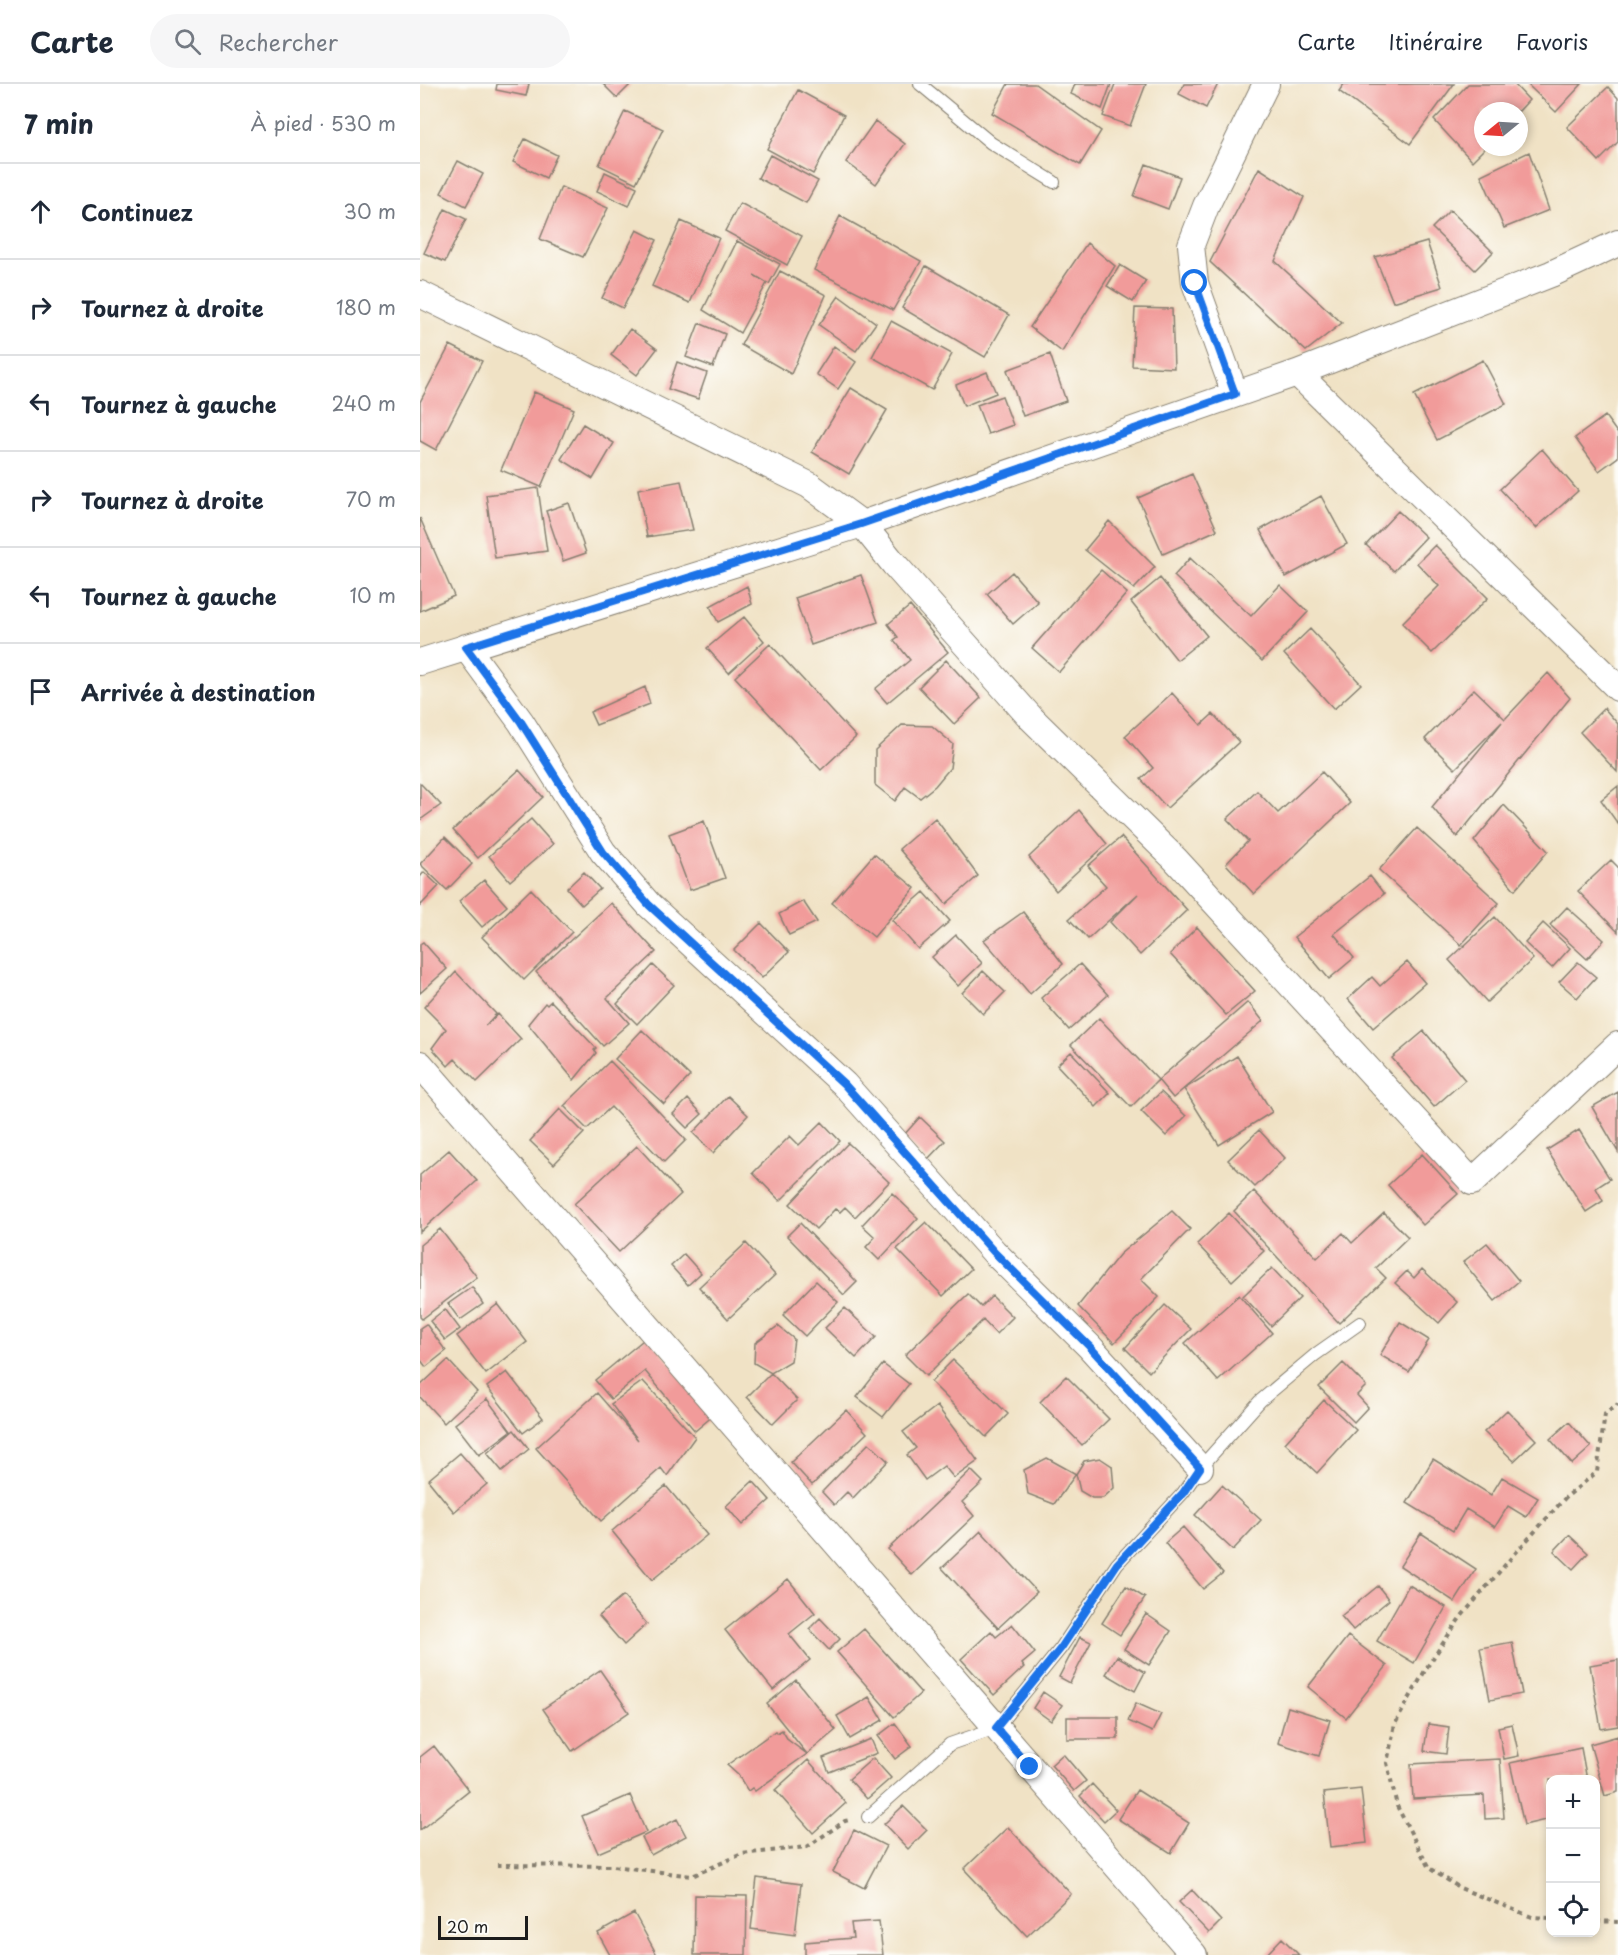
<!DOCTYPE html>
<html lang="fr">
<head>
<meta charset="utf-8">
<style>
  body { margin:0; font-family:"Playpen Sans",sans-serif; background:#f6f6f7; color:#1f2937 }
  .controls { position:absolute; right:18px; bottom:18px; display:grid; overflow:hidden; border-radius:12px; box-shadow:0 3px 9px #0003 }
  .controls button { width:54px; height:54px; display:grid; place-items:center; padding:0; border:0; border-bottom:2px solid #e0e1e3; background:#fff; color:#1f2937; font:30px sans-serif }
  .compass { position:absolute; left:1054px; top:18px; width:54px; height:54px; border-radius:50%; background:#fff; box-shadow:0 3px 9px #0003; rotate:252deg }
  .scale { position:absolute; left:18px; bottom:15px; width:90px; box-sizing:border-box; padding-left:6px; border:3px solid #1c1c1c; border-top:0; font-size:16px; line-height:21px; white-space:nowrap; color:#1c1c1c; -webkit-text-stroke:4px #fdfcf7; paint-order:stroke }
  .stop { position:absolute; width:18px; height:18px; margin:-14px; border:4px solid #1a73e8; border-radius:50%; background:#fff }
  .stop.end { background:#1a73e8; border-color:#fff; box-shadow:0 2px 6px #0008 }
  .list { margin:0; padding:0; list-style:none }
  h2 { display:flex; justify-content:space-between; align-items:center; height:78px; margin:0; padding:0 24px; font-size:26px }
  h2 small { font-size:20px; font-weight:400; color:#747a83 }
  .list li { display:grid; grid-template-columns:39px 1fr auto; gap:18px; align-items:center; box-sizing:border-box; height:96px; padding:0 24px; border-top:2px solid #e0e1e3 }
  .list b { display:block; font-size:22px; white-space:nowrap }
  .list em { font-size:20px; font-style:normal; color:#747a83 }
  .icon { flex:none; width:33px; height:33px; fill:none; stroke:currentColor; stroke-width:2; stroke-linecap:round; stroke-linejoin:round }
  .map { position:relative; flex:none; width:1198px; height:1871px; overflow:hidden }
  header { display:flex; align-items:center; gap:36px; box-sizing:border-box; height:84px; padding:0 30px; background:#fff; border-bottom:2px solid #e0e1e3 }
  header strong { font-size:28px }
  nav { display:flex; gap:33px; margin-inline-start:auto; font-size:21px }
  .search { width:420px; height:54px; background:#f6f6f7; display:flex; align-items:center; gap:15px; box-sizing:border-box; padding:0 21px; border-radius:33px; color:#747a83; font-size:22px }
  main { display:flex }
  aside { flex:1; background:#fff }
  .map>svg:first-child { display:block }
</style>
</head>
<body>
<header>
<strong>Carte</strong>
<div class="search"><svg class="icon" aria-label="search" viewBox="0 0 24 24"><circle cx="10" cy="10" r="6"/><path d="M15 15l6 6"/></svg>Rechercher</div>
<nav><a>Carte</a><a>Itinéraire</a><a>Favoris</a></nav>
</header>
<main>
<aside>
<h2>7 min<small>À pied · 530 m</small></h2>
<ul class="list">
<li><svg class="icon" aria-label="ahead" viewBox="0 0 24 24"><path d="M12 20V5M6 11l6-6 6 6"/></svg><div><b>Continuez</b></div><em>30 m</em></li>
<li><svg class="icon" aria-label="right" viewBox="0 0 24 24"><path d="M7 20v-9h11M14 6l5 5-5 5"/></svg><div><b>Tournez à droite</b></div><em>180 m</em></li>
<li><svg class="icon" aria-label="left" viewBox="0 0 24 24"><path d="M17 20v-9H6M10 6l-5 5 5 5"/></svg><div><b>Tournez à gauche</b></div><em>240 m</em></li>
<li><svg class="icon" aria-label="right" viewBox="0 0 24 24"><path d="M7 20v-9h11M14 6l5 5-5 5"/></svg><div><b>Tournez à droite</b></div><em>70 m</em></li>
<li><svg class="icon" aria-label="left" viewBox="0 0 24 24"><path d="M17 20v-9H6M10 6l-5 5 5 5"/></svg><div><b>Tournez à gauche</b></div><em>10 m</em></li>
<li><svg class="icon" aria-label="arrive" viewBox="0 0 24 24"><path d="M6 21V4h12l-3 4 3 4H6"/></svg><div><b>Arrivée à destination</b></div></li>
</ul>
</aside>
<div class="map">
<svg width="1198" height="1871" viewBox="0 0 1198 1871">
  <rect width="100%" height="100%" fill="#fdfcf7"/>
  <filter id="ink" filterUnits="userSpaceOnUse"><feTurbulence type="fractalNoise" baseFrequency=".0167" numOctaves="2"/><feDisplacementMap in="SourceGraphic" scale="12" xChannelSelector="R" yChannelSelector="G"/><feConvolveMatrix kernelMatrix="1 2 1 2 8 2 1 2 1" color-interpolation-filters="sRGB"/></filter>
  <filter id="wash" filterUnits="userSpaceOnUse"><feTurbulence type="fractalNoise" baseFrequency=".008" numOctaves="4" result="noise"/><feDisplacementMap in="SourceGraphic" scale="24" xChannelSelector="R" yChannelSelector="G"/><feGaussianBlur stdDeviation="1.35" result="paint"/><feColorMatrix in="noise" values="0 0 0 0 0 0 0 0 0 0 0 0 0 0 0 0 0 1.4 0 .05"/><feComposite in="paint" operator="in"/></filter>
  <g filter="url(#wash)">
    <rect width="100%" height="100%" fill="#f0e2c5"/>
    <g id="blocks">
      <path fill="#f19b9a" d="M77,0H109L106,12L76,6Z
        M183,0H211L197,14Z
        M588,0H615L681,47L660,81L572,29Z
        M655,0H691L682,25L651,10Z
        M695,0H726L710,42L683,32Z
        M764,0H798L786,24L759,10Z
        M924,0H1034L990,60L919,7Z
        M1048,0H1094L1109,16L1099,27H1063V63H1066L1052,77L1014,36Z
        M1107,0H1162L1136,28Z
        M1188,3L1198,14V58L1179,77L1147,43Z
        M378,6L424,31L393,90L347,65Z
        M205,27L243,45L216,99L179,81Z
        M455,37L485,60L456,100L426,78Z
        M105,55L137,71L126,94L93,78Z
        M1109,68L1129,126L1084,144L1061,91Z
        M350,71L398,97L386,119L338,94Z
        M38,77L63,90L46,122L21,109Z
        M726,80L760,93L748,125L714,112Z
        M839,84L884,113L855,177L922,239L886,267L790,178Z
        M185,88L217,103L209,122L177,107Z
        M141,103L188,124L163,173L120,155Z
        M320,119L382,152L367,181L305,147Z
        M25,125L46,135L25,178L4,169Z
        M1030,126L1073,168L1055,186L1012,144Z
        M420,132L501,177L473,226L394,186Z
        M261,137L299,154L270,219L232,202Z
        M217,146L237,156L203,224L182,214Z
        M317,157L360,180L349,200L334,191L347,199L320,249L283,226Z
        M1007,158L1022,203L973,218L955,173Z
        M667,159L695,182L642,268L610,243Z
        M700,181L726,197L713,218L687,202Z
        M506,182L589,231L565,273L482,224Z
        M360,187L406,211L371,290L321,261Z
        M419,212L456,239L436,267L399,241Z
        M715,224L752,225L754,284L712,282Z
        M471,237L532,270L512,306L452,273Z
        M279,239L305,250L293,283L266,273Z
        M210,245L237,265L217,291L191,271Z
        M30,261L62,277L16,366L0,357V318Z
        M414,262L436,278L418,305L396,290Z
        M630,270L646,317L603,332L587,286Z
        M1063,276L1086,320L1017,356L994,311Z
        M257,278L287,289L278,315L248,305Z
        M567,288L576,309L544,322L536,301Z
        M431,304L467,326L429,390L392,368Z
        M114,308L154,325L121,403L81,386Z
        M582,312L593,341L568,350L557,321Z
        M1185,332L1198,350V373L1179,387L1155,354Z
        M163,340L194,359L173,395L141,375Z
        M1122,365L1158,407L1116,444L1080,405Z
        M772,390L797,446L743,470L718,414Z
        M261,397L273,446L227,453L218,405Z
        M118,404L127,467L75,474L66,411Z
        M901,412L927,460L866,493L840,446Z
        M149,419L166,469L143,477L126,427Z
        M978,427L1006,453L974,487L946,461Z
        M0,434L34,512L0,527Z
        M689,437L735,483L714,505L665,466Z
        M1015,461L1068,514L1012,569L982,539L1019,502L997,479Z
        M770,474L831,532L860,501L888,528L842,577L754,492Z
        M681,486L707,509L639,588L612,564Z
        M592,488L618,518L593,540L567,510Z
        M441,491L458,538L391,561L375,514Z
        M740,494L787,552L757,576L711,518Z
        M327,502L332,520L298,538L290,522Z
        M490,522L528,568L467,619L455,605L490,576L474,556L478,553L468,540Z
        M324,533L344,557L309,589L287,564Z
        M890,545L941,600L914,625L864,570Z
        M350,560L436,653L401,686L315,593Z
        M526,576L561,614L534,640L499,603Z
        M1128,589L1150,614L1037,753L1012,723L1082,638L1035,685L1005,655L1054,605L1085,635Z
        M225,603L230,620L176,641L170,628Z
        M752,609L781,641L793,630L819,658L747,724L721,695L733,684L705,652Z
        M1184,624L1198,640L1197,688L1160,648Z
        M482,641L512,642L533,660L530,684L515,702L500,714L485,703L475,717L455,701V666Z
        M99,686L123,713L58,774L33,746Z
        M902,688L930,719L834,810L806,780L828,757L807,735L837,707L858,729Z
        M0,699L21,721L0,736Z
        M1198,702V740L1181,716Z
        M1084,721L1128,767L1095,806L1054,757Z
        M659,726L687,760L636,807L609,773Z
        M515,734L558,792L526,820L479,765Z
        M111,735L133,760L90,797L69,772Z
        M284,737L305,794L270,806L249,750Z
        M997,744L1079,819L1041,861L959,786Z
        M25,753L52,780L27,806L0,780Z
        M701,753L767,826L720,871L690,838L718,810L668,855L649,835L686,802L668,782Z
        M454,770L495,804L454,853L412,819Z
        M1191,776L1198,783V848L1158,807Z
        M4,788L19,802L0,822V793Z
        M164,788L180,805L162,821L147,804Z
        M950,792L964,810L914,850L934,874L909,895L874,853Z
        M64,796L87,822L62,843L39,817Z
        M111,805L152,848L104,896L62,853Z
        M504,808L530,837L498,865L472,836Z
        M383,817L397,838L369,851L359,830Z
        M191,819L236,868L187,914L209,939L183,962L116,888Z
        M1147,823L1184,856L1167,875L1130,841Z
        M603,828L643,880L610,910L564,856Z
        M1075,833L1113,875L1067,918L1029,876Z
        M341,839L369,868L342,894L314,866Z
        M1123,839L1150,864L1132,884L1105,859Z
        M777,843L835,907L806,931L750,870Z
        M536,851L562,879L538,902L512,873Z
        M3,858L27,885L0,909V860Z
        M987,878L1005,899L953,944L928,915L952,893L960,902Z
        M1158,878L1176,893L1157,914L1139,898Z
        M660,880L688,911L649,946L621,914Z
        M233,881L254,901L217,940L197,920Z
        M563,887L585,908L563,930L542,909Z
        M36,888L76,930L65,942L78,930L101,955L57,998L35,975L28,982L12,964L26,945L4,923Z
        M131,917L176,964L174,966L176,969L154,996L108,940L125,919L127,921Z
        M828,918L843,937L753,1014L738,996Z
        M679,934L738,996L711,1023L651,961Z
        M222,946L270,992L244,1020L195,975Z
        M1004,947L1045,996L1014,1023L972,974Z
        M651,968L690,1009L676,1023L637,981Z
        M817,972L852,1028L799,1061L764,1005Z
        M190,977L266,1056L244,1078L191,1023L167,1045L144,1022Z
        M741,1008L766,1032L746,1052L721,1027Z
        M1198,1008V1068L1172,1023Z
        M308,1012L328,1031L293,1069L273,1049Z
        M268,1015L282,1030L267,1044L253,1030Z
        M140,1025L164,1049L134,1080L110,1057Z
        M500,1033L525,1057L507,1076L483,1052Z
        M402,1038L420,1057L360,1117L333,1089L370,1052L379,1061Z
        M839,1046L865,1074L835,1103L808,1076Z
        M1159,1046L1190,1095L1176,1104L1183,1117L1166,1128L1127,1066Z
        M428,1059L469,1098L435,1133L425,1123L420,1128L415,1125L396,1145L370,1120Z
        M217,1062L261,1110L199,1168L154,1120Z
        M29,1066L57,1097L0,1148V1091Z
        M1002,1070L1038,1110L1003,1141L968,1101Z
        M834,1107L897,1174L923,1149L932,1159L964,1129L988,1153L956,1184L966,1194L919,1239L814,1127Z
        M472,1109L498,1134L459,1176L446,1163L455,1153L442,1141Z
        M752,1127L770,1145L721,1195L739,1213L694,1259L658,1222L700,1170Z
        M809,1129L844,1167L812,1197L777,1160Z
        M506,1138L551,1185L523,1212L477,1165Z
        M380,1139L437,1198L424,1211L367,1152Z
        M20,1145L57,1193L2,1235L0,1233V1161Z
        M326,1159L355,1191L308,1235L279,1203Z
        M1067,1159L1099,1197L1075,1217L1043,1178Z
        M264,1170L281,1189L268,1201L251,1182Z
        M852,1184L880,1214L851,1242L823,1212Z
        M1002,1185L1037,1218L1019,1239L975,1199L987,1187L994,1194Z
        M396,1197L418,1218L385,1252L363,1231Z
        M52,1203L63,1220L40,1236L28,1220Z
        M548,1210L561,1223L572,1212L593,1233L576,1250L563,1236L506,1292L485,1271Z
        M819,1211L852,1249L798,1297L765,1259Z
        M78,1220L107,1258L66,1290L37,1252Z
        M745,1221L771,1245L729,1288L705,1264Z
        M425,1224L456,1253L436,1274L405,1244Z
        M25,1225L40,1245L25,1256L10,1237Z
        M980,1238L1009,1256L989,1288L960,1271Z
        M6,1240L26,1267L6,1283L0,1275V1244Z
        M358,1242L374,1255L371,1277L351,1289L334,1279L335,1259Z
        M228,1252L294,1331L275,1347L225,1287L191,1315L175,1296Z
        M28,1276L57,1308L24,1339L0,1313V1302Z
        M533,1276L588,1330L566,1353L511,1298Z
        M923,1279L946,1302L937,1311L948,1323L934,1338L899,1303Z
        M463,1280L489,1300L463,1333L437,1313Z
        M87,1288L123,1334L103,1349L67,1303Z
        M351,1289L377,1316L353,1340L327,1313Z
        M646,1292L689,1335L662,1361L620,1318Z
        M223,1297L275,1353L247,1392L241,1384L181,1437L116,1364L177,1309L218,1356L191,1320Z
        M67,1315L91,1347L59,1371L35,1340Z
        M904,1316L936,1346L897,1389L865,1359Z
        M517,1322L558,1377L534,1394L524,1382L505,1396L487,1371L496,1364L483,1348Z
        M426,1326L447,1349L392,1401L371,1378Z
        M1087,1326L1116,1356L1094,1377L1064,1348Z
        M1149,1338L1171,1363L1152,1380L1130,1355Z
        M94,1346L109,1365L82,1387L67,1369Z
        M449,1359L468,1377L433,1414L427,1408L414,1421L402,1408Z
        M40,1369L67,1400L34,1428L8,1396Z
        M627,1374L656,1390L634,1420L608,1410L604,1386Z
        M680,1374L692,1382L694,1404L683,1414H672L660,1407L656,1390L664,1377Z
        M1013,1375L1071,1411L1082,1393L1118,1414L1106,1433L1088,1422L1075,1443L1046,1425L1033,1447L987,1419Z
        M551,1386L563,1398L542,1418L554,1432L492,1491L468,1465Z
        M333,1397L350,1416L322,1441L306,1422Z
        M802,1401L841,1436L813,1466L775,1431Z
        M246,1402L287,1451L232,1496L192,1447Z
        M763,1443L803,1489L783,1505L745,1459Z
        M561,1447L617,1508L578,1544L522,1484Z
        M1001,1449L1056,1485L1035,1518L980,1482Z
        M1149,1451L1168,1469L1153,1485L1134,1467Z
        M368,1495L395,1529L369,1550L390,1576L353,1606L305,1546Z
        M989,1501L1026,1523L994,1579L957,1557Z
        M706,1502L725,1514L700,1551L682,1539Z
        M958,1502L969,1516L933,1546L921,1532Z
        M203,1512L227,1540L204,1561L179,1532Z
        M726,1530L751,1547L729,1581L704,1565Z
        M400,1534L420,1555L409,1566L389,1545Z
        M592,1540L615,1569L602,1580L604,1583L574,1611L541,1575L571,1547L576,1553Z
        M444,1545L501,1609L474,1633L417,1568Z
        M928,1552L967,1582L926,1634L888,1603Z
        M660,1553L671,1558L650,1599L639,1593Z
        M1092,1558L1102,1610L1070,1616L1060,1564Z
        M697,1572L725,1588L715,1607L686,1590Z
        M1198,1576V1642L1181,1645L1170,1581Z
        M180,1586L209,1628L152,1667L123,1625Z
        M376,1596L416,1646L387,1670L335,1707L332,1704L328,1707L318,1691L307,1681L355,1647L357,1649L362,1646L368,1656L387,1670L347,1620Z
        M623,1608L642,1621L631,1637L613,1624Z
        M449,1613L463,1636L430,1655L417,1632Z
        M716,1619L741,1630L732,1648L708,1637Z
        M868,1623L910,1636L899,1672L858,1659Z
        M647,1633H698V1655H647Z
        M475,1639L492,1662L475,1675L458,1652Z
        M1008,1640L1029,1643L1026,1670L1004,1667Z
        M1092,1640L1099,1672L1084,1675L1078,1643Z
        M1198,1652V1708L1185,1712L1170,1660Z
        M451,1655L457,1669L409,1688L403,1674Z
        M14,1662L49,1707L0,1746V1673Z
        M1161,1664L1167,1696H1130V1735L1104,1741L1090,1679Z
        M643,1670L666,1697L654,1707L631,1681Z
        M453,1674L471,1694L447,1715L429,1695Z
        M1080,1675L1084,1734L1065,1735L1064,1711L993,1715L991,1680Z
        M388,1676L426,1719L393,1749L355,1706Z
        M672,1700L696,1726L684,1737L660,1712Z
        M941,1705L947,1759L910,1763L904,1709Z
        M717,1706L769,1739L751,1769L698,1735Z
        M210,1711L226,1748L178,1769L162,1732Z
        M483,1722L507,1746L488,1765L464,1740Z
        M257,1735L266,1752L231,1771L222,1753Z
        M588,1743L651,1810L607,1852L544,1785Z
        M434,1746L466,1762L444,1804L413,1788Z
        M337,1794L381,1800L375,1851L331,1845Z
        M772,1806L801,1837L789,1849L759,1818Z
        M275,1811L327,1812L326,1871H274Z
        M214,1829L237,1871H190L178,1849Z
        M459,1837L463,1871H385V1858L433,1854L431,1839Z
        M862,1854L879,1871H846Z"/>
    </g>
  </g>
  <g filter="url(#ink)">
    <use href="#blocks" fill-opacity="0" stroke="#867f70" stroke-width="1.5"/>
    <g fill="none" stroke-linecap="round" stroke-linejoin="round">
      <defs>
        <path id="service" d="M500,0L571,59L634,98
          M448,1733L530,1660L576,1644L641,1564L697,1480L763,1409L780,1384L840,1317L896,1270L940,1239"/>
        <path id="minor" d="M0,210L389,401L442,440L474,480L611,634L755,775L1052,1098L1198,961
          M877,289L1198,604
          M815,310L775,199L771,161L786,122L846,0
          M46,563L101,638L183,768L229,821L424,1000L574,1168L669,1262L780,1384
          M0,578L442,440L877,289L1131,190L1198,159
          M0,980L774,1871"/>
      </defs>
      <use href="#service" stroke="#867f70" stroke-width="14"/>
      <use href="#minor" stroke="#867f70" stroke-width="28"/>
      <path stroke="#867f70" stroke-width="4" stroke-dasharray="4.5 4.5" stroke-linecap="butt" d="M77,1781L193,1782L272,1792L322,1770L387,1763L425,1737L429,1736
        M1130,1834L1112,1833L1040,1804L1009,1784L977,1722L967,1679L975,1640L1007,1583L1040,1534L1091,1474L1145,1414L1177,1388L1185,1330L1198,1320
        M1176,1837L1198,1838"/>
      <use href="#service" stroke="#fff" stroke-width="12"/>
      <use href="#minor" stroke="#fff" stroke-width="26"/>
    </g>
  </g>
  <g fill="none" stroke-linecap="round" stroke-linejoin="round" filter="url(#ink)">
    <path stroke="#1a73e8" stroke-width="8" d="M610,1683L576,1644L641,1564L697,1480L763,1409L780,1384L669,1262L574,1168L424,1000L229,821L183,768L101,638L46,563L441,440L815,310L775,199"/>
  </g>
</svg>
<div class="controls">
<button>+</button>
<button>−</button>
<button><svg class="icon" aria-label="locate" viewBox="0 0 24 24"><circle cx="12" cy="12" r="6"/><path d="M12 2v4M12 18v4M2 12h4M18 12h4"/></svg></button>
</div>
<svg class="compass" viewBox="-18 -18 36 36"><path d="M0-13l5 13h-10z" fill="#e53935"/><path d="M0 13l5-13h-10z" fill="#747a83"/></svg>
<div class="scale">20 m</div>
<div class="stop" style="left:775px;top:199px"></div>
<div class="stop end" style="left:610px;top:1683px"></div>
</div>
</main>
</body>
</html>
